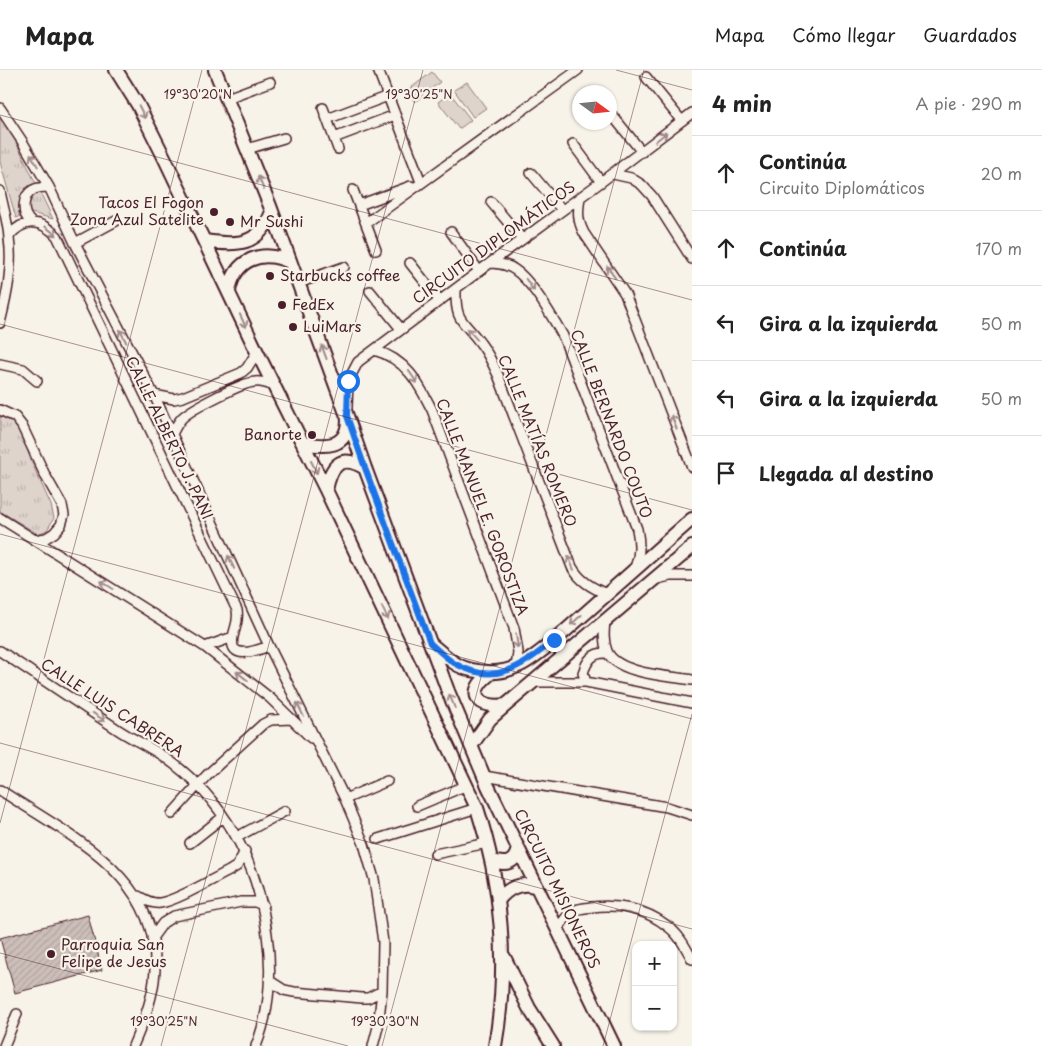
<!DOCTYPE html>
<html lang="es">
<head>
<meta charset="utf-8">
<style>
  body { margin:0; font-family:"Playpen Sans",sans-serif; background:#f2f2f2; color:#222 }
  .controls { position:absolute; right:15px; bottom:15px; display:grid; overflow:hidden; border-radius:10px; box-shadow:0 1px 4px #0004 }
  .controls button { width:45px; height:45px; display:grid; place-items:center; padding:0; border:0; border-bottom:1px solid #e0e0e0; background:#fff; color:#222; font:25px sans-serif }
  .compass { position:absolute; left:572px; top:15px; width:45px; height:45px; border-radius:50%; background:#fff; box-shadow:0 1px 4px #0004; rotate:105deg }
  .stop { position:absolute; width:15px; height:15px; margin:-11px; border:4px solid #1a73e8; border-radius:50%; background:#fff }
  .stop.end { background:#1a73e8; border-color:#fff; box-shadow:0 1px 5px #0008 }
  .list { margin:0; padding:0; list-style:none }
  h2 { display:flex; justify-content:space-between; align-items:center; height:65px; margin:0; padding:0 20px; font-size:21px }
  h2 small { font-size:16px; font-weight:400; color:#767676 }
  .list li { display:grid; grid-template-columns:32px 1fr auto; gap:15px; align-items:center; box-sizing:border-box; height:75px; padding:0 20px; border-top:1px solid #e0e0e0 }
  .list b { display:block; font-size:19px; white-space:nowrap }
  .list p { margin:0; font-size:16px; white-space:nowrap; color:#767676 }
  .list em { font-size:16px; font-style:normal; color:#767676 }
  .icon { flex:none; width:28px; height:28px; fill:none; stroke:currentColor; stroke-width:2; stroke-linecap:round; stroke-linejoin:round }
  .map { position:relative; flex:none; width:692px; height:976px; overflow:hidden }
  header { display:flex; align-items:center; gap:30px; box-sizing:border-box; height:70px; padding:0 25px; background:#fff; border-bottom:1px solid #e0e0e0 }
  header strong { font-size:24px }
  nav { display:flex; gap:28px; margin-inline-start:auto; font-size:18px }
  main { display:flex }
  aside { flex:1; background:#fff }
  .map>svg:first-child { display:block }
</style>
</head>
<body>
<header>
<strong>Mapa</strong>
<nav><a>Mapa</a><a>Cómo llegar</a><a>Guardados</a></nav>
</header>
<main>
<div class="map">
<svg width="692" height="976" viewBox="0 0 692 976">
  <defs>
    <pattern id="grass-tufts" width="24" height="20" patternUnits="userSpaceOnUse" patternTransform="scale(1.25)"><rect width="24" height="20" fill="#ded4cc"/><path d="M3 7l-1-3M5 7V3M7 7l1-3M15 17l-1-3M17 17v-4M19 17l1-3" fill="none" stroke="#c0b6af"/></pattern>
    <pattern id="building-hatch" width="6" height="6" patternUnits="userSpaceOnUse" patternTransform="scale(1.25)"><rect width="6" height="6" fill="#ccbfb9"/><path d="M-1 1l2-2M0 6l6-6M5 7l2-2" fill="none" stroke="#b1a49f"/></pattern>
  </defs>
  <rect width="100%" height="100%" fill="#f7f3e8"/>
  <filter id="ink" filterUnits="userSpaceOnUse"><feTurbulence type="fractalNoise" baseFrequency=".02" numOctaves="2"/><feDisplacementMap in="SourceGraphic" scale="10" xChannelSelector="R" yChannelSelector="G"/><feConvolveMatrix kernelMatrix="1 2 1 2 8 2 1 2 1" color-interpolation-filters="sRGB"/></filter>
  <g filter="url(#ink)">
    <path fill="url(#grass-tufts)" stroke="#947a7c" d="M0,46L12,64L53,149L28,142L16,148L0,92Z
      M6,346L19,353L31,391L51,435L54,448L47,460L38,464L0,441V347Z"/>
    <path fill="#ded4cc" stroke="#947a7c" d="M432,2L440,12L415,32L407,21Z
      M467,12L486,38L473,47L454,20Z
      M450,23L471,50L459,59L438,32Z"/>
    <path fill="url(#building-hatch)" stroke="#4a1f2b" d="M88,845L102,900L15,923L0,868Z"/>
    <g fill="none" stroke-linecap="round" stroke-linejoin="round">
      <defs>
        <path id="street" d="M378,0L421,112
          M646,7L681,50
          M227,28L270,12
          M0,38L22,71L49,117L75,173L154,325L269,576L345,729L364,774L374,809L383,872L382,921L378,957L373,976
          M323,38L338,79
          M612,45L642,82
          M327,49L388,26
          M334,68L395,45
          M573,74L601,112
          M247,79L284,68
          M531,103L562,140
          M613,104L631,108L642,115L652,126L692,189
          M353,120L376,180
          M0,121C3,137 8,152 9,168C13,197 7,225 0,253
          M580,127C578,141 577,150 584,163L625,224L692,397
          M491,132L522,169
          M359,135L411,116
          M31,152C21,144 22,126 33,120C38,117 44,117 49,117
          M366,153L578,0
          M451,162L479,201
          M9,166C25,148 40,149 57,166L237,540C239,552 235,556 233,567C228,592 258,580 269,576
          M75,173L116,151
          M410,193L440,231
          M490,193C499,194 508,194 515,200C532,211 553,248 563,266L637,459C640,474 640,484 635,498
          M298,213L344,197
          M456,219C455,253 463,249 481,274C488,283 493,294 498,305L572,497C580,511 591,517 606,524
          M370,221L401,259
          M374,280C406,289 418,312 432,340L514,558L518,582L516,598
          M0,294L23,299L37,311
          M154,325L174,329L183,327L241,303L247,298L257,282
          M347,338L348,311L358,292L490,193L601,112L692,43
          M0,340L15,347L22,356L45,405L62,435L64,445L61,455L54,463L46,468L34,470
          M172,364C175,358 178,352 182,348C191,339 243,312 255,312C262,311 268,314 274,316
          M0,448L205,577L270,628L311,668
          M657,509L670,506H692
          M605,550C604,561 603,571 607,581C616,604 670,606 692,610
          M205,577L233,567
          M0,581C39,607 78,633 117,659C132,669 148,676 163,686C223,727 258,792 267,864C272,901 270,941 256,976
          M533,612H586L692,633
          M586,612L583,603C587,590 593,582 607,583
          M484,706L667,737L692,745
          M0,720C71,767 167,809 154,911C151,934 142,955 133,976
          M345,729L387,711
          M417,736L467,715
          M172,744L207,705L263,654L271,650L291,649
          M237,767L285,741
          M378,769L477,738
          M190,773L223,747
          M435,784L487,773
          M138,826C145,830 152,834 160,833C176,831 213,809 229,801L237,796L245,781
          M558,860C562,851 568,844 576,840C581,838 587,838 592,837C618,834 645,839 666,855C678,863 685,876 692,889
          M152,868L163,853L174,846L241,832H255L263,835
          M270,911L284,920L294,922L362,928H368L382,921
          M4,976L17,944"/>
        <path id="secondary" d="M116,0L138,35L165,89L257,282L326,420L477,738C502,814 509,897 495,976
          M215,0L270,136L347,346L365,398L448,621L488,716L614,976
          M205,171C237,176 259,176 272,142
          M229,221C235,189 261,179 290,192
          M303,373C325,377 348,379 348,349
          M326,420C331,396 340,383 365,398
          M431,574C438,580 445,586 453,592C460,597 469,600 478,601C511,607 531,590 555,570L692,449
          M490,604C465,623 477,639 506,635
          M471,676L490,649L506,635L692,477
          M491,790C505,796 516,794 518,777
          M498,831C507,818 522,811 537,817
          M504,887L529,938L553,976"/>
      </defs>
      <use href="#street" stroke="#4a1f2b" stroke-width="12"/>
      <use href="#secondary" stroke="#4a1f2b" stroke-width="16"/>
      <use href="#street" stroke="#f7f3e8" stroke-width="9"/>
      <use href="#secondary" stroke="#f7f3e8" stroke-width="12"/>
    </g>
    <defs><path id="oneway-shaft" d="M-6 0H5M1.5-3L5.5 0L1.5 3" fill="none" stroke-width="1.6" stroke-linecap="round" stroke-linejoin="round" transform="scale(1.25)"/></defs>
    <g stroke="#a0898a">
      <use href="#oneway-shaft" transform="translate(142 42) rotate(63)"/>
      <use href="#oneway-shaft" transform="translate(661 67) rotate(-39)"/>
      <use href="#oneway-shaft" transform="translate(34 90) rotate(-120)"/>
      <use href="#oneway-shaft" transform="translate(261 113) rotate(-112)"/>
      <use href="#oneway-shaft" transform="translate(51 161) rotate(38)"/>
      <use href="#oneway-shaft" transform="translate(611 202) rotate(-125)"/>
      <use href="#oneway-shaft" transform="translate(530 215) rotate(55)"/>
      <use href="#oneway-shaft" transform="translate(243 251) rotate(65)"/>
      <use href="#oneway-shaft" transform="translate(472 264) rotate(-132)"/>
      <use href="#oneway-shaft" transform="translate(123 266) rotate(-117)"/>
      <use href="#oneway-shaft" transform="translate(324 282) rotate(-110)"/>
      <use href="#oneway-shaft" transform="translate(413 307) rotate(56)"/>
      <use href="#oneway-shaft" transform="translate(674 352) rotate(-111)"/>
      <use href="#oneway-shaft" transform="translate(314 397) rotate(64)"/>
      <use href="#oneway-shaft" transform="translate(231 492) rotate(-115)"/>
      <use href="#oneway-shaft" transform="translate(571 493) rotate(-113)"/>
      <use href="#oneway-shaft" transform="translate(107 515) rotate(-148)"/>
      <use href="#oneway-shaft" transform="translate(385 543) rotate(64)"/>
      <use href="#oneway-shaft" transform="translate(576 550) rotate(138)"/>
      <use href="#oneway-shaft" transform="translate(517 571) rotate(82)"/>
      <use href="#oneway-shaft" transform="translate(242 606) rotate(-142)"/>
      <use href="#oneway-shaft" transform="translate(452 631) rotate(-112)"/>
      <use href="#oneway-shaft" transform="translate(300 639) rotate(-116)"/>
      <use href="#oneway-shaft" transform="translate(99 647) rotate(34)"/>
    </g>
  </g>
  <g fill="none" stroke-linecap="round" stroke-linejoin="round" filter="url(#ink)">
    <path stroke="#1a73e8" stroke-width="6" d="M348,311L347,346L365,398L430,573C438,580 446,588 454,593C495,617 524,596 554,570"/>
  </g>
  <path fill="none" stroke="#4a1f2b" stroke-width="1" stroke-opacity="0.45" d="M616,0L692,20M0,45L692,230M0,254L692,440M0,464L692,649M0,673L692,859M0,753L202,0M0,883L348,976M161,976L423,0M382,976L644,0M603,976L692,644"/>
  <g fill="#4a1f2b" stroke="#f7f3e8" stroke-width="2">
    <circle cx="214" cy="142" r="5"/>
    <circle cx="230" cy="152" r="5"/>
    <circle cx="270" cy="206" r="5"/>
    <circle cx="282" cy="235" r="5"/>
    <circle cx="293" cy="257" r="5"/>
    <circle cx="312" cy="365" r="5"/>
    <circle cx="51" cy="884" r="5"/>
  </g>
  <g text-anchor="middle" stroke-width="4.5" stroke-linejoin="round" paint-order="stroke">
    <g font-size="15" fill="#4a1f2b" stroke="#f7f3e8" text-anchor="start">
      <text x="204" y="138" text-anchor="end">Tacos El Fogon<tspan x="204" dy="17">Zona Azul Satelite</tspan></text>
      <text x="240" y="157">Mr Sushi</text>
      <text x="280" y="211">Starbucks coffee</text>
      <text x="292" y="240">FedEx</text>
      <text x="303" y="262">LuiMars</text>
      <text x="302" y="370" text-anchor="end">Banorte</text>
      <text x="61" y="880">Parroquia San<tspan x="61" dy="17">Felipe de Jesus</tspan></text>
    </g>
    <g font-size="15" fill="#4a1f2b" stroke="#f7f3e8">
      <text transform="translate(494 173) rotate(-36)" y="5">CIRCUITO DIPLOMÁTICOS</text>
      <text transform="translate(611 354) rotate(69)" y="5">CALLE BERNARDO COUTO</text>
      <text transform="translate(169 368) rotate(64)" y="5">CALLE ALBERTO J. PANI</text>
      <text transform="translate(537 371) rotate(68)" y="5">CALLE MATÍAS ROMERO</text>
      <text transform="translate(482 437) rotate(69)" y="5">CALLE MANUEL E. GOROSTIZA</text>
      <text transform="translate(112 638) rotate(33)" y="5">CALLE LUIS CABRERA</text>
      <text transform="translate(557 819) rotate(64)" y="5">CIRCUITO MISIONEROS</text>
    </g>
  </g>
  <g font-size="12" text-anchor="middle" fill="#4a1f2b" stroke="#f7f3e8" stroke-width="4.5" stroke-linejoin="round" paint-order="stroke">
    <text x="198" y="29">19°30'20"N</text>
    <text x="419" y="29">19°30'25"N</text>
    <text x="164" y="956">19°30'25"N</text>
    <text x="385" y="956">19°30'30"N</text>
  </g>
</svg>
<div class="controls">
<button>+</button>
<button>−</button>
</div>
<svg class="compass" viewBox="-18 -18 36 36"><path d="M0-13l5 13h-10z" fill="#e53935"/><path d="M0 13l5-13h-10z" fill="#767676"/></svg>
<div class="stop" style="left:348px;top:311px"></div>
<div class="stop end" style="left:554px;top:570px"></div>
</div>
<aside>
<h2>4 min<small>A pie · 290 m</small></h2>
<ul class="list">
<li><svg class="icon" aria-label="ahead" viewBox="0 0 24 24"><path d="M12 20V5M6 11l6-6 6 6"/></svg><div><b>Continúa</b><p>Circuito Diplomáticos</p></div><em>20 m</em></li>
<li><svg class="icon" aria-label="ahead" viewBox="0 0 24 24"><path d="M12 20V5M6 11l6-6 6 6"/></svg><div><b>Continúa</b></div><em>170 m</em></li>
<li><svg class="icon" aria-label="left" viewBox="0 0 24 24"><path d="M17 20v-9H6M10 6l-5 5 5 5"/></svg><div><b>Gira a la izquierda</b></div><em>50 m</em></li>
<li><svg class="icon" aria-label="left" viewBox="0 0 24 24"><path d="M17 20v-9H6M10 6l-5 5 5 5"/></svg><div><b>Gira a la izquierda</b></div><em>50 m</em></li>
<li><svg class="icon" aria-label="arrive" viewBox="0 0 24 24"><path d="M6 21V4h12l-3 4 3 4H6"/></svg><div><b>Llegada al destino</b></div></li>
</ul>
</aside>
</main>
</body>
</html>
